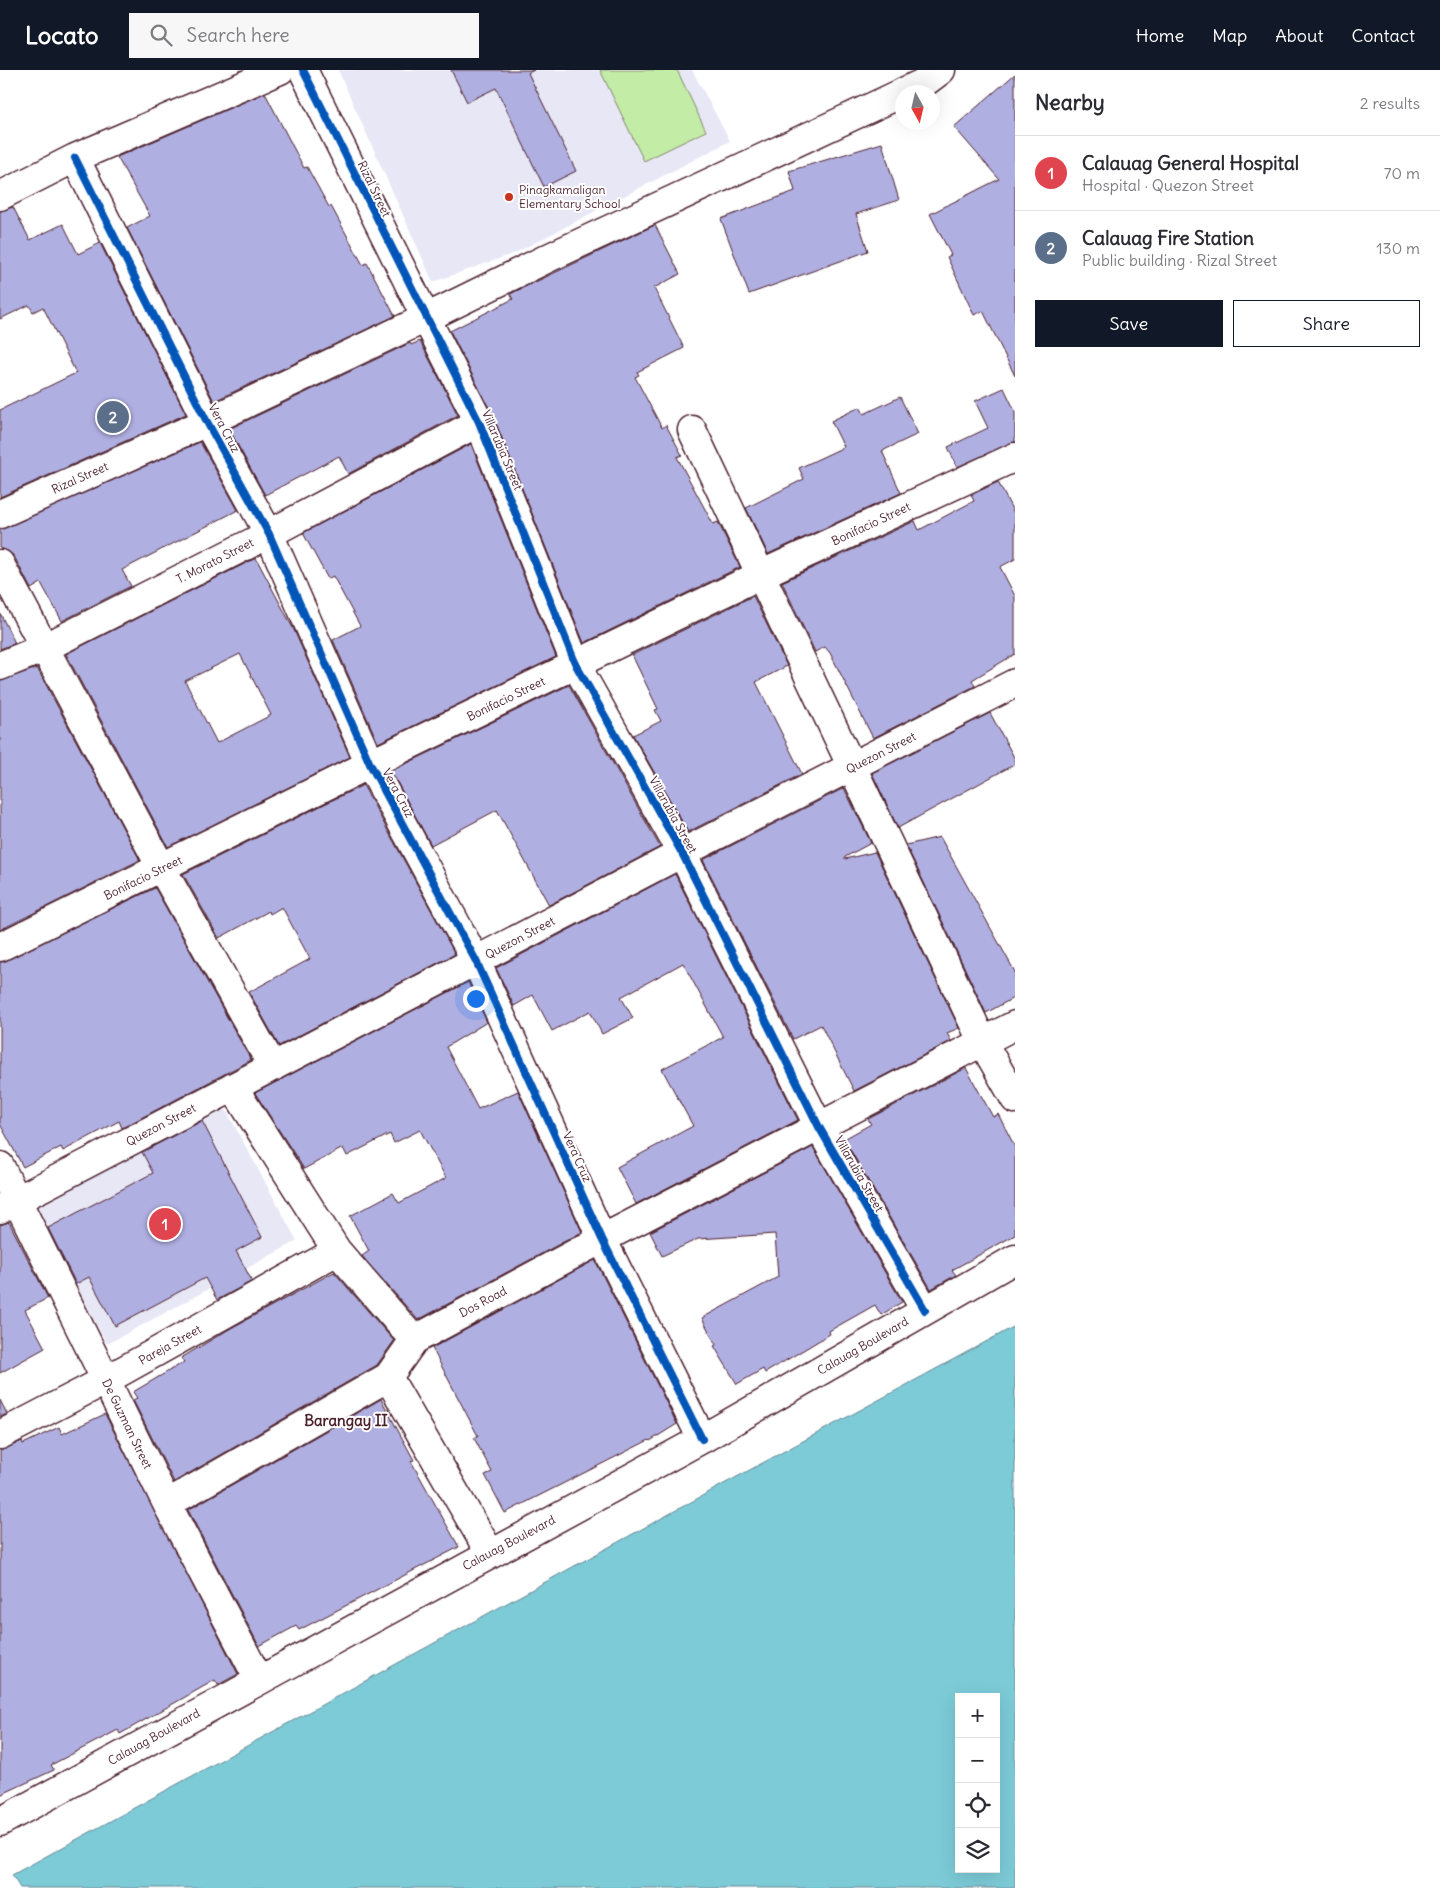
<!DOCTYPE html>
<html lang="en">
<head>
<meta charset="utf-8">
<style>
  body { margin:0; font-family:Delius,sans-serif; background:#f7f7f7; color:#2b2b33 }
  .controls { position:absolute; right:15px; bottom:15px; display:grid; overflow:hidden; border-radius:0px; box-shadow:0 5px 20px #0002 }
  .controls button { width:45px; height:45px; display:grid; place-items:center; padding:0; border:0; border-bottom:1px solid #e1e1e2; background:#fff; color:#2b2b33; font:25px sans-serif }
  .compass { position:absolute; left:895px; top:15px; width:45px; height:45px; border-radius:50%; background:#fff; box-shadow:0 5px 20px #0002; rotate:172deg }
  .you { position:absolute; left:475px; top:928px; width:18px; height:18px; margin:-12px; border:4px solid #fff; border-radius:50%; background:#1a73e8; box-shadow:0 0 0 8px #1a73e833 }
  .badge { display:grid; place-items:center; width:32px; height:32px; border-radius:50%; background:#111827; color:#fff; font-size:16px; font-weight:700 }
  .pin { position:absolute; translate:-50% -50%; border:2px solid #fff; box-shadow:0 1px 5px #0006 }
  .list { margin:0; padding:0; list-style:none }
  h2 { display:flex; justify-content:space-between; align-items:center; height:65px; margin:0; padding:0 20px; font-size:21px }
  h2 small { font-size:16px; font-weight:400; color:#7c7c81 }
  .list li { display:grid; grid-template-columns:32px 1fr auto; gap:15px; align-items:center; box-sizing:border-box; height:75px; padding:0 20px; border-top:1px solid #e1e1e2 }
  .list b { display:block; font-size:19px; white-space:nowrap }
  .list p { margin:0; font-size:16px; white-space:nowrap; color:#7c7c81 }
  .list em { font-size:16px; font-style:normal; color:#7c7c81 }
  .actions { display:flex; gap:10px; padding:15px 20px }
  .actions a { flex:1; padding:11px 0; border:1px solid #111827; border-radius:0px; text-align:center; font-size:18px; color:#111827 }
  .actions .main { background:#111827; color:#fff }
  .icon { flex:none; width:28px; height:28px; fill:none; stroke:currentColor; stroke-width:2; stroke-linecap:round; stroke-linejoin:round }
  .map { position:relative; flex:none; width:1015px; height:1818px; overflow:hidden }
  header { display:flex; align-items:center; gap:30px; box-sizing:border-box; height:70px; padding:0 25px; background:#111827; color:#fff }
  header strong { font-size:24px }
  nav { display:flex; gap:28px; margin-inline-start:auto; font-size:18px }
  .search { width:350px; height:45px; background:#f7f7f7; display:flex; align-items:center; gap:12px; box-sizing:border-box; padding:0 18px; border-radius:0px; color:#7c7c81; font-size:19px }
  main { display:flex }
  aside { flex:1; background:#fff }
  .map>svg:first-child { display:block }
</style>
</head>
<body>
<header>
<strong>Locato</strong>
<div class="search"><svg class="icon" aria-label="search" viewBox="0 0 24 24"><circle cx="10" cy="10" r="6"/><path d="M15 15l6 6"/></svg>Search here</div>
<nav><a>Home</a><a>Map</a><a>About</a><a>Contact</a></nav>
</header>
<main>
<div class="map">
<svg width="1015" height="1818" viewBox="0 0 1015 1818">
  <rect width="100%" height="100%" fill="#fff"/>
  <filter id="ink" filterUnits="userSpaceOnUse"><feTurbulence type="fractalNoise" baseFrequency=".02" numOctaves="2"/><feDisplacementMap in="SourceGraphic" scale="10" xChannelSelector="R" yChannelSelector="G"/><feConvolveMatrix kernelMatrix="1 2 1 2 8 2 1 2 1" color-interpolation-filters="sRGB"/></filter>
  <g filter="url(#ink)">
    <path fill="#e7e7f6" d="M338,0H692L730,71L515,183L433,212Z
      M222,1033L297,1171L107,1274L32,1136Z"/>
    <path fill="#c3eca7" stroke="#868669" d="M600,0H677L706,61L644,91Z"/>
    <path fill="#7bcbd7" stroke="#678692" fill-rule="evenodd" d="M1015,1256V1818H20L12,1805L722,1415ZM959,1627H996V1799H959Z"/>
    <path fill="#b0afe1" stroke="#4a1f2b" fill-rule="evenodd" d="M451,0H534L528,3L576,101L544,117L496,18L467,32Z
      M1015,4V306L983,241L974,245L947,187L951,185L930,144L999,109L954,57Z
      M265,23L304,98L307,97L329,137L331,136L363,195L367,193L395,246L214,331L127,158L150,146L117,87Z
      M882,73L899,130L856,144L868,181L749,224L721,149L795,121L789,101Z
      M13,137L30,170L63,154L78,184L100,173L186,344L0,427V340L76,303L43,237L33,242L29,235L0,249V141Z
      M655,155L680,204L654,218L684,278L637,302L639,305L635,307L662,358L666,355L682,385L677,387L713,454L718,452L740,497L584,573L493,346L450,261L513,229L510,224Z
      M420,271L458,345L348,404L339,386L265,425L229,359L410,273L411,275Z
      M1004,318L1015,341V372L957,397L948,377L988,358L975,331Z
      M900,327L918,364L882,381L901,423L768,484L746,438L804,409L799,398L844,377L831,351L860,337L864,344Z
      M200,372L238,440L122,500L131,516L62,551L41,513L31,519L14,486L8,481L0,478V459Z
      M471,374L556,587L378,673L333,570L360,556L333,506L328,509L303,463Z
      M998,412L1015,445V489L1000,497L1015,526V584L972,610L975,616L873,668L830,583L825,577L815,582L782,512L915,451L919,460L974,431L971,425Z
      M256,488L294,560L350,687L168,777L66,584ZM240,584L271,645L217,673L185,611Z
      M753,526L787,596L756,612L802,704L688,762L633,665L661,651L655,640L658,639L632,585Z
      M0,543L15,573L0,579Z
      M37,598L140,790L0,860V611Z
      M569,615L660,777L549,835L497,740L431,775L391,701Z
      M990,643L1015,689V694L898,758L872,703Z
      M363,715L455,884L279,976L249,922L310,889L282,837L270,844L269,841L219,868L183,804Z
      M844,718L871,773L845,787V789L875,782L959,958L947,963L951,971L854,1021L821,955L793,969L703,790Z
      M940,767L1015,902V927L986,943L906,775Z
      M675,804L798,1050L636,1134L617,1097L693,1056L662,999L723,967L683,893L621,927L633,948L602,964L590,941L552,961L533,925L514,936L496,898Z
      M155,818L251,990L122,1058L119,1051L63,1081L61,1077L23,1097L0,1054V892Z
      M468,912L487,952L446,977L478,1039L518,1021L582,1162L418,1250L362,1186L369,1181L350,1146L393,1123L399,1133L446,1108L420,1060L394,1073L390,1064L347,1086L343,1078L304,1099L255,1023Z
      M966,998L993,1047L998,1044L1015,1077V1165L952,1200L956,1205L931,1219L844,1069L871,1054L868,1049Z
      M202,1051L262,1167L236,1181L252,1211L217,1230L205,1208L115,1256L89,1207L76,1214L48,1158L153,1103L142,1082Z
      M813,1077L902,1232L881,1245L875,1235L829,1261L830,1264L765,1303L763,1299L737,1314L714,1276L716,1275L702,1248L778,1207L775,1164L698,1169L662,1186L650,1162Z
      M9,1152L48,1228L25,1240L45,1278L0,1303V1155Z
      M595,1190L677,1354L650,1371L649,1370L505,1443L485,1405L492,1402L474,1368L478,1366L432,1278Z
      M334,1202L394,1271L377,1295L174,1412L133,1330L137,1328L133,1322L184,1292L181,1288L231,1258Z
      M381,1329L414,1390L411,1391L459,1477L299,1560L296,1556L259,1576L188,1440Z
      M0,1330L7,1344L0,1347Z
      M105,1344L238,1604L218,1615L215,1610L120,1664L118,1660L51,1695L54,1700L0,1725V1381L22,1371L23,1374L59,1357L62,1364Z"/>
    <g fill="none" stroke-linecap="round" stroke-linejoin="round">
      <defs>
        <path id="minor" d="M903,22L925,12L941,0
          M902,23L548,188L426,248L479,352L576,595L682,783L819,1057L925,1240
          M75,88L207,352L269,464L370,694L476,891L602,1169L702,1369
          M0,126L75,88L280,0
          M692,360L983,973L1015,1029
          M0,494L162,799L273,997
          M0,596L44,578L269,464L479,352
          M0,877L370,694L760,505L1015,387
          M233,1017L337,1181L414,1270
          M0,1096L167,1434L259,1610
          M0,1139L682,783L1015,613
          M388,1307L490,1483
          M0,1365L106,1310L337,1181
          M167,1434L388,1307L414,1270L602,1169L1015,955
          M0,1752L702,1369L1015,1189"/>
        <path id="tertiary" d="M0,444L207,352L426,248L303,0"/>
      </defs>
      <use href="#minor" stroke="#4a1f2b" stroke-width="31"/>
      <use href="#tertiary" stroke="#4a1f2b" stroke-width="31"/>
      <use href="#minor" stroke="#fff" stroke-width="28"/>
      <use href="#tertiary" stroke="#fff" stroke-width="28"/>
      <defs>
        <path id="cycleway" d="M303,0L479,352L576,595L682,783L819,1057L925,1240
          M75,88L207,352L269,464L370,694L476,891L602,1169L702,1369"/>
      </defs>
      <use href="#cycleway" stroke="#fff" stroke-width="11"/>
      <use href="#cycleway" stroke="#0057b8" stroke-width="8"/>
    </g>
  </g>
  <circle fill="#c8321e" stroke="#fff" stroke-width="2" cx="509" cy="127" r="5"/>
  <g text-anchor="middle" stroke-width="4" stroke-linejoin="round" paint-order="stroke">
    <g font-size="12" fill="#4a1f2b" stroke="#fff">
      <text transform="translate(374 119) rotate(64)" y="4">Rizal Street</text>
      <text transform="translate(224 358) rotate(62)" y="4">Vera Cruz</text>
      <text transform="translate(502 380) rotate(67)" y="4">Villarubia Street</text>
      <text transform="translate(80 408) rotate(-24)" y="4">Rizal Street</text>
      <text transform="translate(871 454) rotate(-25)" y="4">Bonifacio Street</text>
      <text transform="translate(215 491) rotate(-27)" y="4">T. Morato Street</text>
      <text transform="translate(506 629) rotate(-26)" y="4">Bonifacio Street</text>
      <text transform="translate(881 683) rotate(-27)" y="4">Quezon Street</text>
      <text transform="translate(398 723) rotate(62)" y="4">Vera Cruz</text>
      <text transform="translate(673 745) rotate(61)" y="4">Villarubia Street</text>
      <text transform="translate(143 808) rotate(-26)" y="4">Bonifacio Street</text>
      <text transform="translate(520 868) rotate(-28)" y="4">Quezon Street</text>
      <text transform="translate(161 1055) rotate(-28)" y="4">Quezon Street</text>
      <text transform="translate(577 1087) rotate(66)" y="4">Vera Cruz</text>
      <text transform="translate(859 1104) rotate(60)" y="4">Villarubia Street</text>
      <text transform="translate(483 1232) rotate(-28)" y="4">Dos Road</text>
      <text transform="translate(170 1275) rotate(-29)" y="4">Pareja Street</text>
      <text transform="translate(863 1276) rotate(-30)" y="4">Calauag Boulevard</text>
      <text transform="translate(127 1354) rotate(64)" y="4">De Guzman Street</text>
      <text transform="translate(509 1473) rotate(-28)" y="4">Calauag Boulevard</text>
      <text transform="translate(154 1667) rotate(-29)" y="4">Calauag Boulevard</text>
    </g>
    <g font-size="12" fill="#4a1f2b" stroke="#fff" text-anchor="start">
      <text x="519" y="124">Pinagkamaligan<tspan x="519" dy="14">Elementary School</tspan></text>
    </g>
    <g font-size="15" font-weight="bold" fill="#4a1f2b" stroke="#fff">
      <text x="346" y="1356">Barangay II</text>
    </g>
  </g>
</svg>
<div class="controls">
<button>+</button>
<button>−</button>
<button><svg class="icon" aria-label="locate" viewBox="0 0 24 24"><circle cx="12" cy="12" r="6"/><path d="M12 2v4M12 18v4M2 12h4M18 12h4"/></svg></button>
<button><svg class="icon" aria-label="layers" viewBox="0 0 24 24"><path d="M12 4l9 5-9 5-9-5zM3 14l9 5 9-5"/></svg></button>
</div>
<svg class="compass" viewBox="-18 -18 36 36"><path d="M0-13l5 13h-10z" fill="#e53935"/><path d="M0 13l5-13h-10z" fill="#7c7c81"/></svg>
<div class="you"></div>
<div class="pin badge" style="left:165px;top:1154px;background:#e0444e">1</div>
<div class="pin badge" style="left:113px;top:347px;background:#5c6f8a">2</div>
</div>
<aside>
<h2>Nearby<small>2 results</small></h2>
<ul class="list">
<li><span class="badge" style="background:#e0444e">1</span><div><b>Calauag General Hospital</b><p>Hospital · Quezon Street</p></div><em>70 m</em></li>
<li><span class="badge" style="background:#5c6f8a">2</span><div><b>Calauag Fire Station</b><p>Public building · Rizal Street</p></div><em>130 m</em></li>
</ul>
<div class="actions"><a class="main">Save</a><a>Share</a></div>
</aside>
</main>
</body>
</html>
